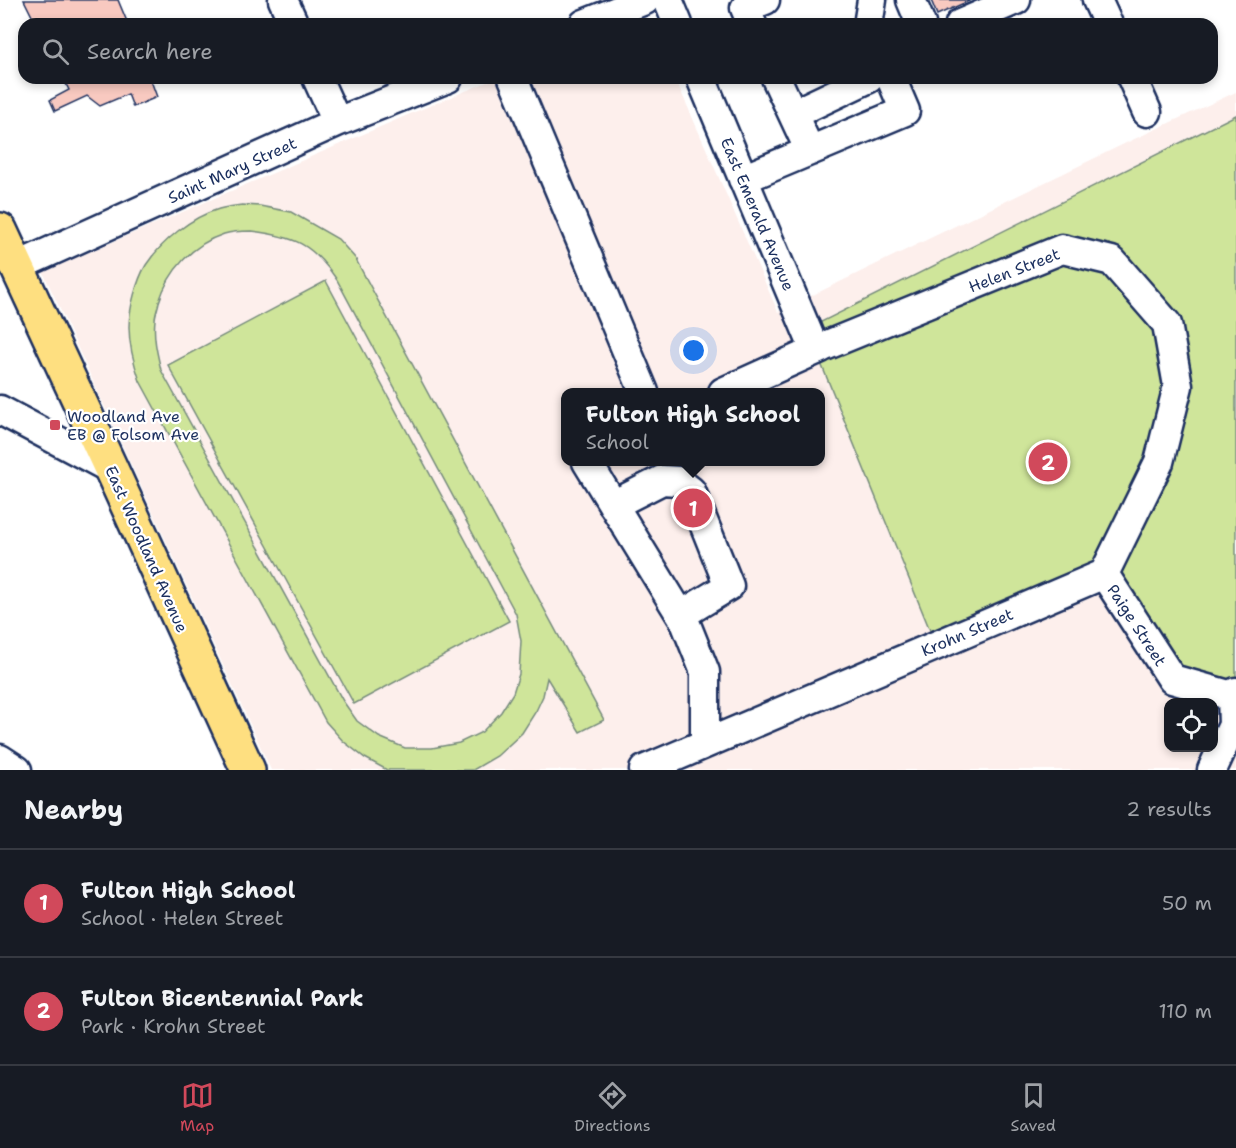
<!DOCTYPE html>
<html lang="en">
<head>
<meta charset="utf-8">
<style>
  body { margin:0; font-family:"Shantell Sans",sans-serif; background:#20242c; color:#f1f3f6 }
  .controls { position:absolute; right:18px; bottom:18px; display:grid; overflow:hidden; border-radius:12px; box-shadow:0 3px 9px #0003 }
  .controls button { width:54px; height:54px; display:grid; place-items:center; padding:0; border:0; border-bottom:2px solid #363941; background:#171b24; color:#f1f3f6; font:30px sans-serif }
  .you { position:absolute; left:694px; top:351px; width:21px; height:21px; margin:-15px; border:4px solid #fff; border-radius:50%; background:#1a73e8; box-shadow:0 0 0 9px #1a73e833 }
  .badge { display:grid; place-items:center; width:39px; height:39px; border-radius:50%; background:#d1495b; color:#fff; font-size:20px; font-weight:700 }
  .pin { position:absolute; translate:-50% -50%; border:3px solid #fff; box-shadow:0 2px 6px #0006 }
  .popup { position:absolute; left:561px; top:388px; width:264px; height:78px; box-sizing:border-box; display:grid; place-content:center; border-radius:12px; background:#171b24; filter:drop-shadow(0 2px 4px #0005); font-size:20px; white-space:nowrap; color:#9ea1a6 }
  .popup b { font-size:22px; color:#f1f3f6 }
  .popup::after { content:''; position:absolute; left:50%; top:100%; margin-left:-12px; border:12px solid transparent; border-top-color:#171b24 }
  .list { margin:0; padding:0; list-style:none }
  h2 { display:flex; justify-content:space-between; align-items:center; height:78px; margin:0; padding:0 24px; font-size:26px }
  h2 small { font-size:20px; font-weight:400; color:#9ea1a6 }
  .list li { display:grid; grid-template-columns:39px 1fr auto; gap:18px; align-items:center; box-sizing:border-box; height:108px; padding:0 24px; border-top:2px solid #363941 }
  .list b { display:block; font-size:22px; white-space:nowrap }
  .list p { margin:0; font-size:20px; white-space:nowrap; color:#9ea1a6 }
  .list em { font-size:20px; font-style:normal; color:#9ea1a6 }
  .icon { flex:none; width:33px; height:33px; fill:none; stroke:currentColor; stroke-width:2; stroke-linecap:round; stroke-linejoin:round }
  .map { position:relative; flex:none; width:1236px; height:770px; overflow:hidden }
  .search { position:absolute; background:#171b24; box-shadow:0 3px 9px #0003; left:18px; right:18px; top:18px; height:66px; display:flex; align-items:center; gap:15px; box-sizing:border-box; padding:0 21px; border-radius:18px; color:#9ea1a6; font-size:22px }
  .sheet { height:294px; background:#171b24 }
  nav { display:flex; justify-content:space-around; align-items:center; box-sizing:border-box; height:84px; border-top:2px solid #363941; background:#171b24; font-size:16px; color:#9ea1a6 }
  nav a { display:grid; justify-items:center; gap:3px }
  nav .on { color:#d1495b }
  .map>svg:first-child { display:block }
</style>
</head>
<body>
<div class="map">
<svg width="1236" height="770" viewBox="0 0 1236 770">
  <rect width="100%" height="100%" fill="#fff"/>
  <filter id="ink" filterUnits="userSpaceOnUse"><feTurbulence type="fractalNoise" baseFrequency=".0167" numOctaves="2"/><feDisplacementMap in="SourceGraphic" scale="12" xChannelSelector="R" yChannelSelector="G"/><feConvolveMatrix kernelMatrix="1 2 1 2 8 2 1 2 1" color-interpolation-filters="sRGB"/></filter>
  <g filter="url(#ink)">
    <path fill="#fdefec" fill-rule="evenodd" d="M497,78H675L778,312L1128,142L1236,92V770H271L43,272L417,111ZM566,392H820V462H566ZM1168,702H1214V748H1168Z"/>
    <path fill="#cfe59a" stroke="#758a7c" stroke-width="1.5" fill-rule="evenodd" d="M1236,115V692L1172,679L1104,574L936,645L807,329Z
      M242,205L260,206L291,212L338,239L355,258L604,720L580,732L547,678L543,696L536,711L522,733L497,756L473,770H387L365,758L343,741L326,722L140,381C134,364 129,346 129,327C129,309 137,280 146,265C162,241 191,217 219,209C226,207 234,206 242,205ZM252,231C295,237 312,243 337,280L516,614L521,641L519,674L513,693L501,712L482,732L459,743L432,748H405L379,737L357,721L343,701L161,370C157,353 153,337 155,320C155,314 158,308 159,302C169,270 193,244 224,234C233,231 243,231 252,231Z
      M326,281L509,621L354,704L168,365Z"/>
    <path fill="#f8c9c0" stroke="#1b2f5e" stroke-width="1.5" d="M24,0H118L128,24H36Z
      M931,0H971L937,15Z
      M63,78H150L157,97L133,107L128,94L100,106L87,96L55,111L50,100L69,90Z"/>
    <g fill="none" stroke-linecap="round" stroke-linejoin="round">
      <defs>
        <path id="minor" d="M283,0L294,24
          M668,0L678,24
          M911,0L921,24
          M1097,0L1108,24
          M584,24L645,0
          M752,24L745,8L765,0
          M870,24L869,19L872,0
          M960,24L1016,0
          M317,78L337,122
          M513,78L644,392
          M776,78L810,151
          M1132,78L1147,112
          M793,114L869,78
          M743,179L905,111L891,78
          M18,266L337,122L448,78
          M723,392L821,348
          M0,410L111,469
          M587,462L685,622L705,672V744
          M613,505L662,480L678,481L691,491L729,586L681,615
          M1104,574L1172,679L1232,696L1236,692
          M0,759L17,770
          M644,770L1104,574L1159,462L1178,386L1167,324L1112,261L1062,249L815,350L701,78
          M1212,770L1233,725L1232,696"/>
        <path id="major" d="M0,230L111,469L248,770"/>
      </defs>
      <use href="#minor" stroke="#1b2f5e" stroke-width="33"/>
      <use href="#major" stroke="#1b2f5e" stroke-width="38"/>
      <use href="#minor" stroke="#fff" stroke-width="28"/>
      <use href="#major" stroke="#fedf80" stroke-width="33"/>
    </g>
  </g>
  <rect fill="#d1495b" stroke="#fff" stroke-width="2" x="49" y="419" width="12" height="12" rx="3"/>
  <g text-anchor="middle" stroke-width="4.5" stroke-linejoin="round" paint-order="stroke">
    <g font-size="16" fill="#1b2f5e" stroke="#fff">
      <text transform="translate(232 170) rotate(-24)" y="6">Saint Mary Street</text>
      <text transform="translate(758 214) rotate(67)" y="6">East Emerald Avenue</text>
      <text transform="translate(1014 270) rotate(-21)" y="6">Helen Street</text>
      <text transform="translate(147 549) rotate(66)" y="6">East Woodland Avenue</text>
      <text transform="translate(1137 625) rotate(57)" y="6">Paige Street</text>
      <text transform="translate(967 632) rotate(-23)" y="6">Krohn Street</text>
    </g>
    <g font-size="16" fill="#1b2f5e" stroke="#fff" text-anchor="start">
      <text x="67" y="422">Woodland Ave<tspan x="67" dy="18">EB @ Folsom Ave</tspan></text>
    </g>
  </g>
</svg>
<div class="controls">
<button><svg class="icon" aria-label="locate" viewBox="0 0 24 24"><circle cx="12" cy="12" r="6"/><path d="M12 2v4M12 18v4M2 12h4M18 12h4"/></svg></button>
</div>
<div class="you"></div>
<div class="pin badge" style="left:693px;top:508px">1</div>
<div class="popup"><b>Fulton High School</b>School</div>
<div class="pin badge" style="left:1048px;top:462px">2</div>
<div class="search"><svg class="icon" aria-label="search" viewBox="0 0 24 24"><circle cx="10" cy="10" r="6"/><path d="M15 15l6 6"/></svg>Search here</div>
</div>
<section class="sheet">
<h2>Nearby<small>2 results</small></h2>
<ul class="list">
<li><span class="badge">1</span><div><b>Fulton High School</b><p>School · Helen Street</p></div><em>50 m</em></li>
<li><span class="badge">2</span><div><b>Fulton Bicentennial Park</b><p>Park · Krohn Street</p></div><em>110 m</em></li>
</ul>
</section>
<nav>
<a class="on"><svg class="icon" aria-label="map" viewBox="0 0 24 24"><path d="M3 6l6-2 6 2 6-2v14l-6 2-6-2-6 2zM9 4v14M15 6v14"/></svg>Map</a>
<a><svg class="icon" aria-label="directions" viewBox="0 0 24 24"><path d="M12 3l9 9-9 9-9-9zM9 14v-3h6M13 9l2 2-2 2"/></svg>Directions</a>
<a><svg class="icon" aria-label="saved" viewBox="0 0 24 24"><path d="M7 4h10v16l-5-4-5 4z"/></svg>Saved</a>
</nav>
</body>
</html>
